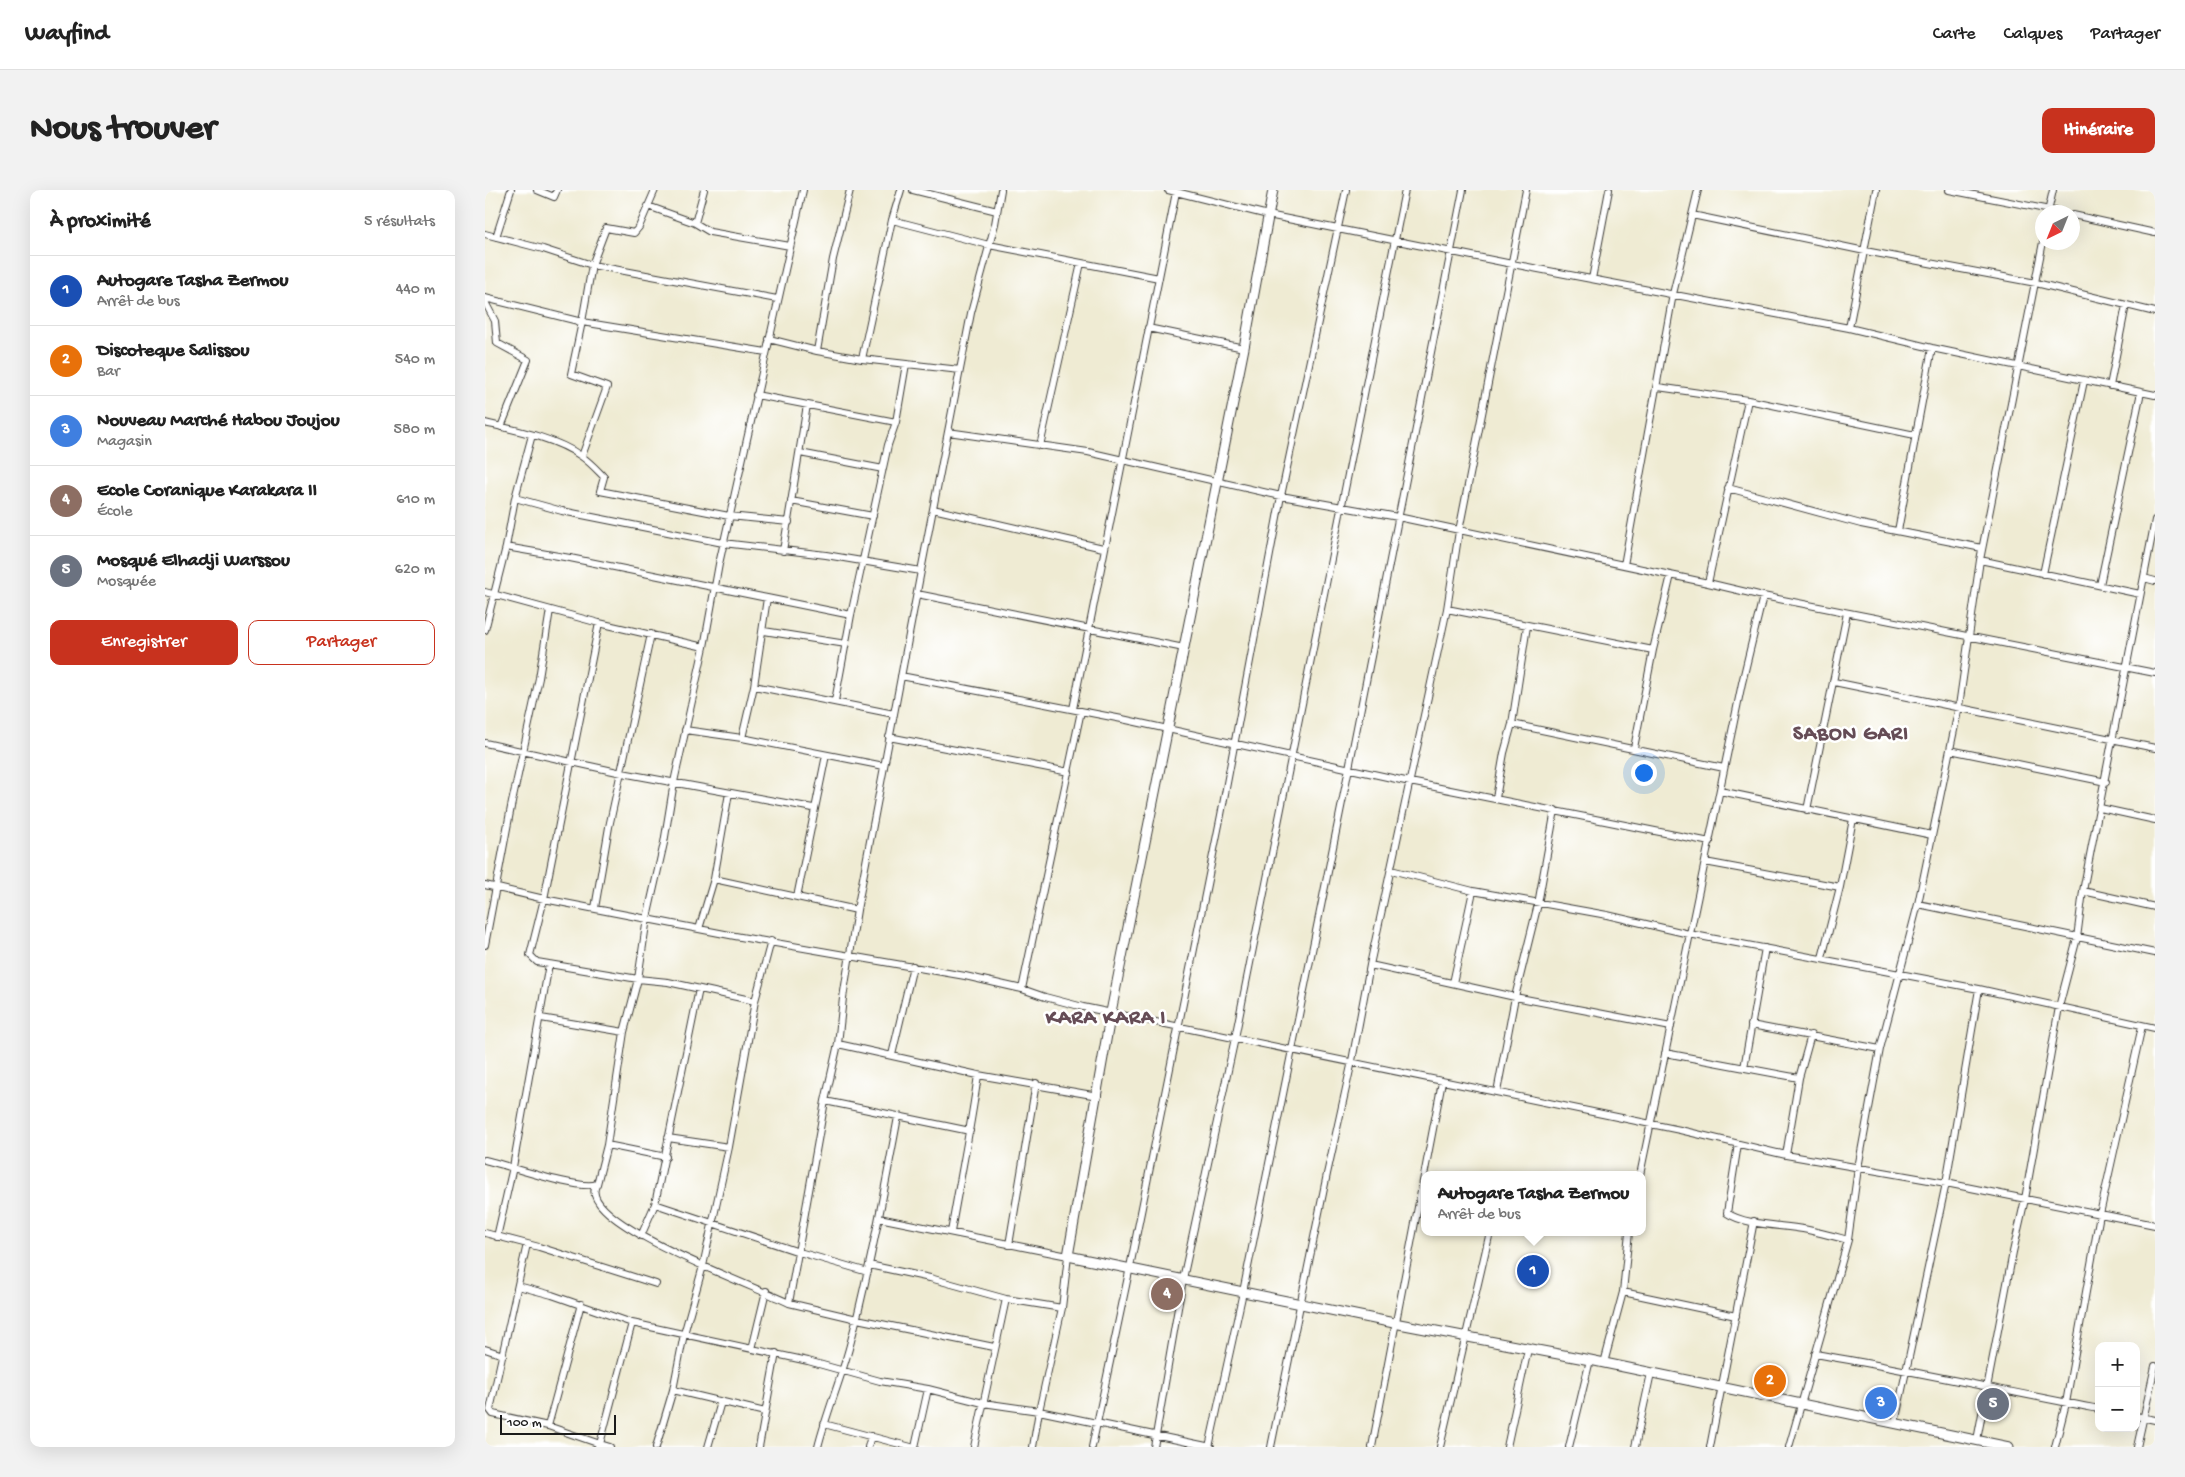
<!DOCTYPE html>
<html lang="fr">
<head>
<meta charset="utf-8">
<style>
  body { margin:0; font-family:"Gochi Hand",sans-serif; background:#f2f2f2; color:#222 }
  .controls { position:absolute; right:15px; bottom:15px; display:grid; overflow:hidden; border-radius:10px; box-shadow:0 5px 20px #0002 }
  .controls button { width:45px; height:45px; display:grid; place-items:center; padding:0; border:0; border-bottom:1px solid #e0e0e0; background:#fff; color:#222; font:25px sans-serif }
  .compass { position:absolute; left:1550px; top:15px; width:45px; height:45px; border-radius:50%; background:#fff; box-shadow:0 5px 20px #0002; rotate:223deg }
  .scale { position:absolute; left:15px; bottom:12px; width:116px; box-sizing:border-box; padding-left:5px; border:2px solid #1c1c1c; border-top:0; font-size:14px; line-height:18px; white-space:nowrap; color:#1c1c1c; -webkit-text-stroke:4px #fff; paint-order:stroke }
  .you { position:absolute; left:1158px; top:582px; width:18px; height:18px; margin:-12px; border:4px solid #fff; border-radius:50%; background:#1a73e8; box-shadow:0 0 0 8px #1a73e833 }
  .badge { display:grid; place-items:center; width:32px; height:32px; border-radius:50%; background:#c8321e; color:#fff; font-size:16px; font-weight:700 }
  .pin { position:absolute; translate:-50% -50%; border:2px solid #fff; box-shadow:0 1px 5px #0006 }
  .popup { position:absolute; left:936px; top:981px; width:225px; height:65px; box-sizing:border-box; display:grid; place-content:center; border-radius:10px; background:#fff; filter:drop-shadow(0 1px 4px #0005); font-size:16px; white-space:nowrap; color:#767676 }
  .popup b { font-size:19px; color:#222 }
  .popup::after { content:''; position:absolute; left:50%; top:100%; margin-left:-10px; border:10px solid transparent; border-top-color:#fff }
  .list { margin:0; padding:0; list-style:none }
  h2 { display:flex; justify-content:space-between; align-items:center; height:65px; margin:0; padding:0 20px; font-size:21px }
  h2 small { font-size:16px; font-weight:400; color:#767676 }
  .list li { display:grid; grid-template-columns:32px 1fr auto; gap:15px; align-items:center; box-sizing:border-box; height:70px; padding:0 20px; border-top:1px solid #e0e0e0 }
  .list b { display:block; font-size:19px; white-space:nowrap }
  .list p { margin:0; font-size:16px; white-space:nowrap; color:#767676 }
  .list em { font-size:16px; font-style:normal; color:#767676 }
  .actions { display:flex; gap:10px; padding:15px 20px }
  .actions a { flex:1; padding:11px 0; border:1px solid #c8321e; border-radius:10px; text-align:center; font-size:18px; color:#c8321e }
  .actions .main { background:#c8321e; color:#fff }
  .map { position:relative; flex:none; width:1670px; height:1257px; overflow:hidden; border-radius:10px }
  header { display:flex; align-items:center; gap:30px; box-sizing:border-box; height:70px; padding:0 25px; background:#fff; border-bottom:1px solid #e0e0e0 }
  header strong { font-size:24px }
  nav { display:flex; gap:28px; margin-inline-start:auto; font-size:18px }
  .intro { display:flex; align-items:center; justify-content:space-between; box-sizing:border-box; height:120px; padding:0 30px }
  h1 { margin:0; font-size:35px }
  .button { padding:12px 22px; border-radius:10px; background:#c8321e; color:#fff; font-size:18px; font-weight:700 }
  main { display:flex; gap:30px; padding:0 30px }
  aside { flex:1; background:#fff; border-radius:10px; box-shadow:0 5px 20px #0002 }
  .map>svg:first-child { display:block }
</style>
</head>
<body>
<header>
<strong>Wayfind</strong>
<nav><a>Carte</a><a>Calques</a><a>Partager</a></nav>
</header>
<div class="intro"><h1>Nous trouver</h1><a class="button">Itinéraire</a></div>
<main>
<aside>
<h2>À proximité<small>5 résultats</small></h2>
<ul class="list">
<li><span class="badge" style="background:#1a4fb4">1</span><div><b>Autogare Tasha Zermou</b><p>Arrêt de bus</p></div><em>440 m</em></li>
<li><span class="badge" style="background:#e8710a">2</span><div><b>Discoteque Salissou</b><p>Bar</p></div><em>540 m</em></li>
<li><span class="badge" style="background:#3f7fe0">3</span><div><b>Nouveau Marché Habou Joujou</b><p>Magasin</p></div><em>580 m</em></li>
<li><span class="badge" style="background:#8d6e63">4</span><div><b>Ecole Coranique Karakara II</b><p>École</p></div><em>610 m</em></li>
<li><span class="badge" style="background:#6b7280">5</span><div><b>Mosqué Elhadji Warssou</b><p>Mosquée</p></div><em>620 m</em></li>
</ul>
<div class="actions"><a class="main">Enregistrer</a><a>Partager</a></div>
</aside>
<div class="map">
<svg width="1670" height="1257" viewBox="0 0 1670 1257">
  <rect width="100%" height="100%" fill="#fff"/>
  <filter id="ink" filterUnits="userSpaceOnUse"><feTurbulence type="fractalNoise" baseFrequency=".02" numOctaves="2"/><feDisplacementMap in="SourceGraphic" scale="10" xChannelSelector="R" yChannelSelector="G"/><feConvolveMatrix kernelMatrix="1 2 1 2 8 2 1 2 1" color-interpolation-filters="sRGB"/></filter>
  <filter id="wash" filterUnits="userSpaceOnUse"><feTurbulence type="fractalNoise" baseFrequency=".0096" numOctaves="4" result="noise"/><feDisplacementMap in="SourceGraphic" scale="20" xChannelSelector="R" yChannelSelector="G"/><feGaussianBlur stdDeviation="1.12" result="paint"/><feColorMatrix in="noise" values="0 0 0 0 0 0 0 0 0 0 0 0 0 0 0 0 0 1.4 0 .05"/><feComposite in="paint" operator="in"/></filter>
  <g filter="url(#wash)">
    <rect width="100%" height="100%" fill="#efebd3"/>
  </g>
  <g filter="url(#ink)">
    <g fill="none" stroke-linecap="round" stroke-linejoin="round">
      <defs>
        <path id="street" d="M52,0L69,7L72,0
          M170,0L154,37L149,43L121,38L107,75L97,132L281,162
          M219,0L210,33L225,42L305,56
          M416,0L407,30L504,55L674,88
          M428,0L512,21
          M683,0L783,25L1027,74L1364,138L1447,158L1670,205
          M1464,0L1575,22
          M163,16L210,33
          M1563,22L1568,0
          M1207,25L1380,61L1551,93L1670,122
          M1588,25L1670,43
          M0,44L58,59L107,75L292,109
          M11,47L26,0
          M1107,89L1124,0
          M0,108L97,132L86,184L122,197L97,266
          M0,112L10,131L12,153L43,170L16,237
          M663,138L759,158
          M1364,138L1391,0
          M284,149L332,161L377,169L475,180
          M332,161L348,69L365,0
          M377,169L407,30
          M1625,196L1641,115
          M1173,197L1263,210L1430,245
          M271,205L411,232
          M0,233C30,240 71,248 96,266C105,272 112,280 119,287L115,301L244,326L304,332
          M463,242L603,262L796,306L913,327L1223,393L1278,406L1670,483
          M555,256L596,73
          M315,263L398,279
          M1243,298L1376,334L1497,358
          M30,308L47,245
          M306,311L388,326
          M448,319L618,358
          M1413,341L1447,158
          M21,357L30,308L77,321L238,353L341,365L436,381
          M298,361L322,215
          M1495,370L1655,404
          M1139,375L1188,104L1213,0
          M1558,384L1599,191
          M1659,388L1670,391
          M1223,393L1263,210
          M1615,395L1656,202
          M0,402L114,433L219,457
          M432,404L699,458
          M282,408L366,425
          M962,419L1168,460
          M114,433L59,709L45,765L52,772L153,789L183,792L270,811
          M0,440L21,357L85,368L282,408L269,496L257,548
          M279,441L361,454
          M416,486L637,529L925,592L1225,652
          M1349,492L1670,558
          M269,496L409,524
          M350,511L366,425L403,255L411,232L421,174
          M588,519C621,346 658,174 691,2
          M1027,534L1239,578
          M200,540L257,548L399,576
          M404,547L584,582
          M0,553L137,583L328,618
          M1149,558L1168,460L1186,385
          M1465,560L1621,592
          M1235,601L1447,645
          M1011,608L1019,563L1027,534L1042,436
          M1615,618L1670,630
          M1322,620L1362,423
          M1220,672L1355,697
          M906,680L988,701L1122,725L1204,744L1494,799L1670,838
          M229,689L372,720
          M0,695L59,709L250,746L480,786L537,799L560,807L598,817L1195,940L1301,965L1461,993L1670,1035
          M1598,701L1670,717
          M312,707L341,565
          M1433,714L1670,763
          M110,718L124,637L166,444
          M214,739L229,689L244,603
          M0,755L26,617L54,488L65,420
          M1337,768L1355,697L1368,629
          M885,775L1030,807L1186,837
          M968,793L988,701
          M537,799L596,521
          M56,828L139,842
          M1266,835L1395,859
          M353,854L493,885L613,906
          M1180,863L1314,888
          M407,865L428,776
          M1259,878L1280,758
          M1012,902L1030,807L1053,714L1070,620
          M340,911L485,941
          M183,948L244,957
          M1253,954L1242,1023C1259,1035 1296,1035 1318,1039C1333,1042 1348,1046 1363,1050
          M122,955L181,967
          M1301,965L1314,888L1326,845
          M0,970C22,975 95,1001 112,994L122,955L139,842L153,789L162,728L179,653L189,592L219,457L234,374L318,0
          M1155,985L1257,493L1278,406
          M112,994C85,1030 279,1100 304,1113
          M170,1014L314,1062L383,1082
          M394,1028L583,1066L577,1118L554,1221L548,1257
          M466,1042C475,989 486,937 493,885
          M0,1043L54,1057L171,1094
          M156,1046L170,1014L214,799
          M12,1047L28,977L64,774
          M42,1054L5,1220L8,1224L63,1236L115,1254L113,1257
          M524,1055L551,893
          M384,1075L445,1088L521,1109L577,1118
          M33,1096L67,1105L147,1133L323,1171L395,1191L443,1199L498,1213L554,1221L726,1257
          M1138,1102L1251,1126
          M509,1157L372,1129L304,1113L340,911L353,854L358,808L372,720L436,381L486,123L510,34L516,0
          M0,1159L18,1165
          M267,1159L281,1101
          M1330,1164C1425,1180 1519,1201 1614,1219
          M1119,1173L1138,1102L1144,1042
          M188,1200L280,1222
          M1651,1226L1670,1230
          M1410,1233L1461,993L1494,799
          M339,1234L426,1257
          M63,1236L96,1114
          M1492,1250L1528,1062L1540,1009L1574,817L1592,748L1598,701L1670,330
          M125,1257L115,1254L147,1133
          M171,1257L188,1200L199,1144L218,1076L244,957L270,811L286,751
          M223,1257L236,1212
          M274,1257L291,1163
          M333,1257C342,1221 357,1187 366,1151C385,1078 399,1002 413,927
          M383,1257L386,1246
          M430,1257L443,1199
          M489,1257L521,1109
          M607,1257L645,1077L736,625L796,306L861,0
          M669,1257L698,1089L750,848L920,0
          M724,1257L758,1102L864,578L978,0
          M786,1257L842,984L867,871L885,775L962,419L974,341L1041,0
          M887,1257L957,892
          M955,1257L1005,1042
          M1022,1257L1043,1159
          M1084,1257L1105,1170
          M1150,1257L1166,1183
          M1225,1257L1269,1031
          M1304,1257L1363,1050L1373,978L1395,859L1433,714L1474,516L1495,370L1558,52
          M1570,1257L1581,1213L1615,1024L1657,836
          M1652,1257L1670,1176"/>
        <path id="secondary" d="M788,0L759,158L626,822L583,1066L909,1133L1105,1170L1524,1257"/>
      </defs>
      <use href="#street" stroke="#3c3b37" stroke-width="8"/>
      <use href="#secondary" stroke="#3c3b37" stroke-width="11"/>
      <use href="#street" stroke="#fff" stroke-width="6"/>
      <use href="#secondary" stroke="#fff" stroke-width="9"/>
    </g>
  </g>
  <g text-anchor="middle" stroke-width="5" stroke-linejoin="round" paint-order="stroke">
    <g font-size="21" font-weight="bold" letter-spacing="1" fill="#654c56" stroke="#fff">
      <text x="1366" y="549">SABON GARI</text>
      <text x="621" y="833">KARA KARA I</text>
    </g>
  </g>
</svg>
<div class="controls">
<button>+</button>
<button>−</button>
</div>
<svg class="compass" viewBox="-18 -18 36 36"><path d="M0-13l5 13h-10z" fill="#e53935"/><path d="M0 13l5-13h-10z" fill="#767676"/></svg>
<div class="scale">100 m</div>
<div class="you"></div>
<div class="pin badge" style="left:1048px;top:1081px;background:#1a4fb4">1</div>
<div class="popup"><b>Autogare Tasha Zermou</b>Arrêt de bus</div>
<div class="pin badge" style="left:1285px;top:1191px;background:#e8710a">2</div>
<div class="pin badge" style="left:1396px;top:1213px;background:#3f7fe0">3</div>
<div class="pin badge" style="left:682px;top:1104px;background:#8d6e63">4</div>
<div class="pin badge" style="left:1508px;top:1214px;background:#6b7280">5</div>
</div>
</main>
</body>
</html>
